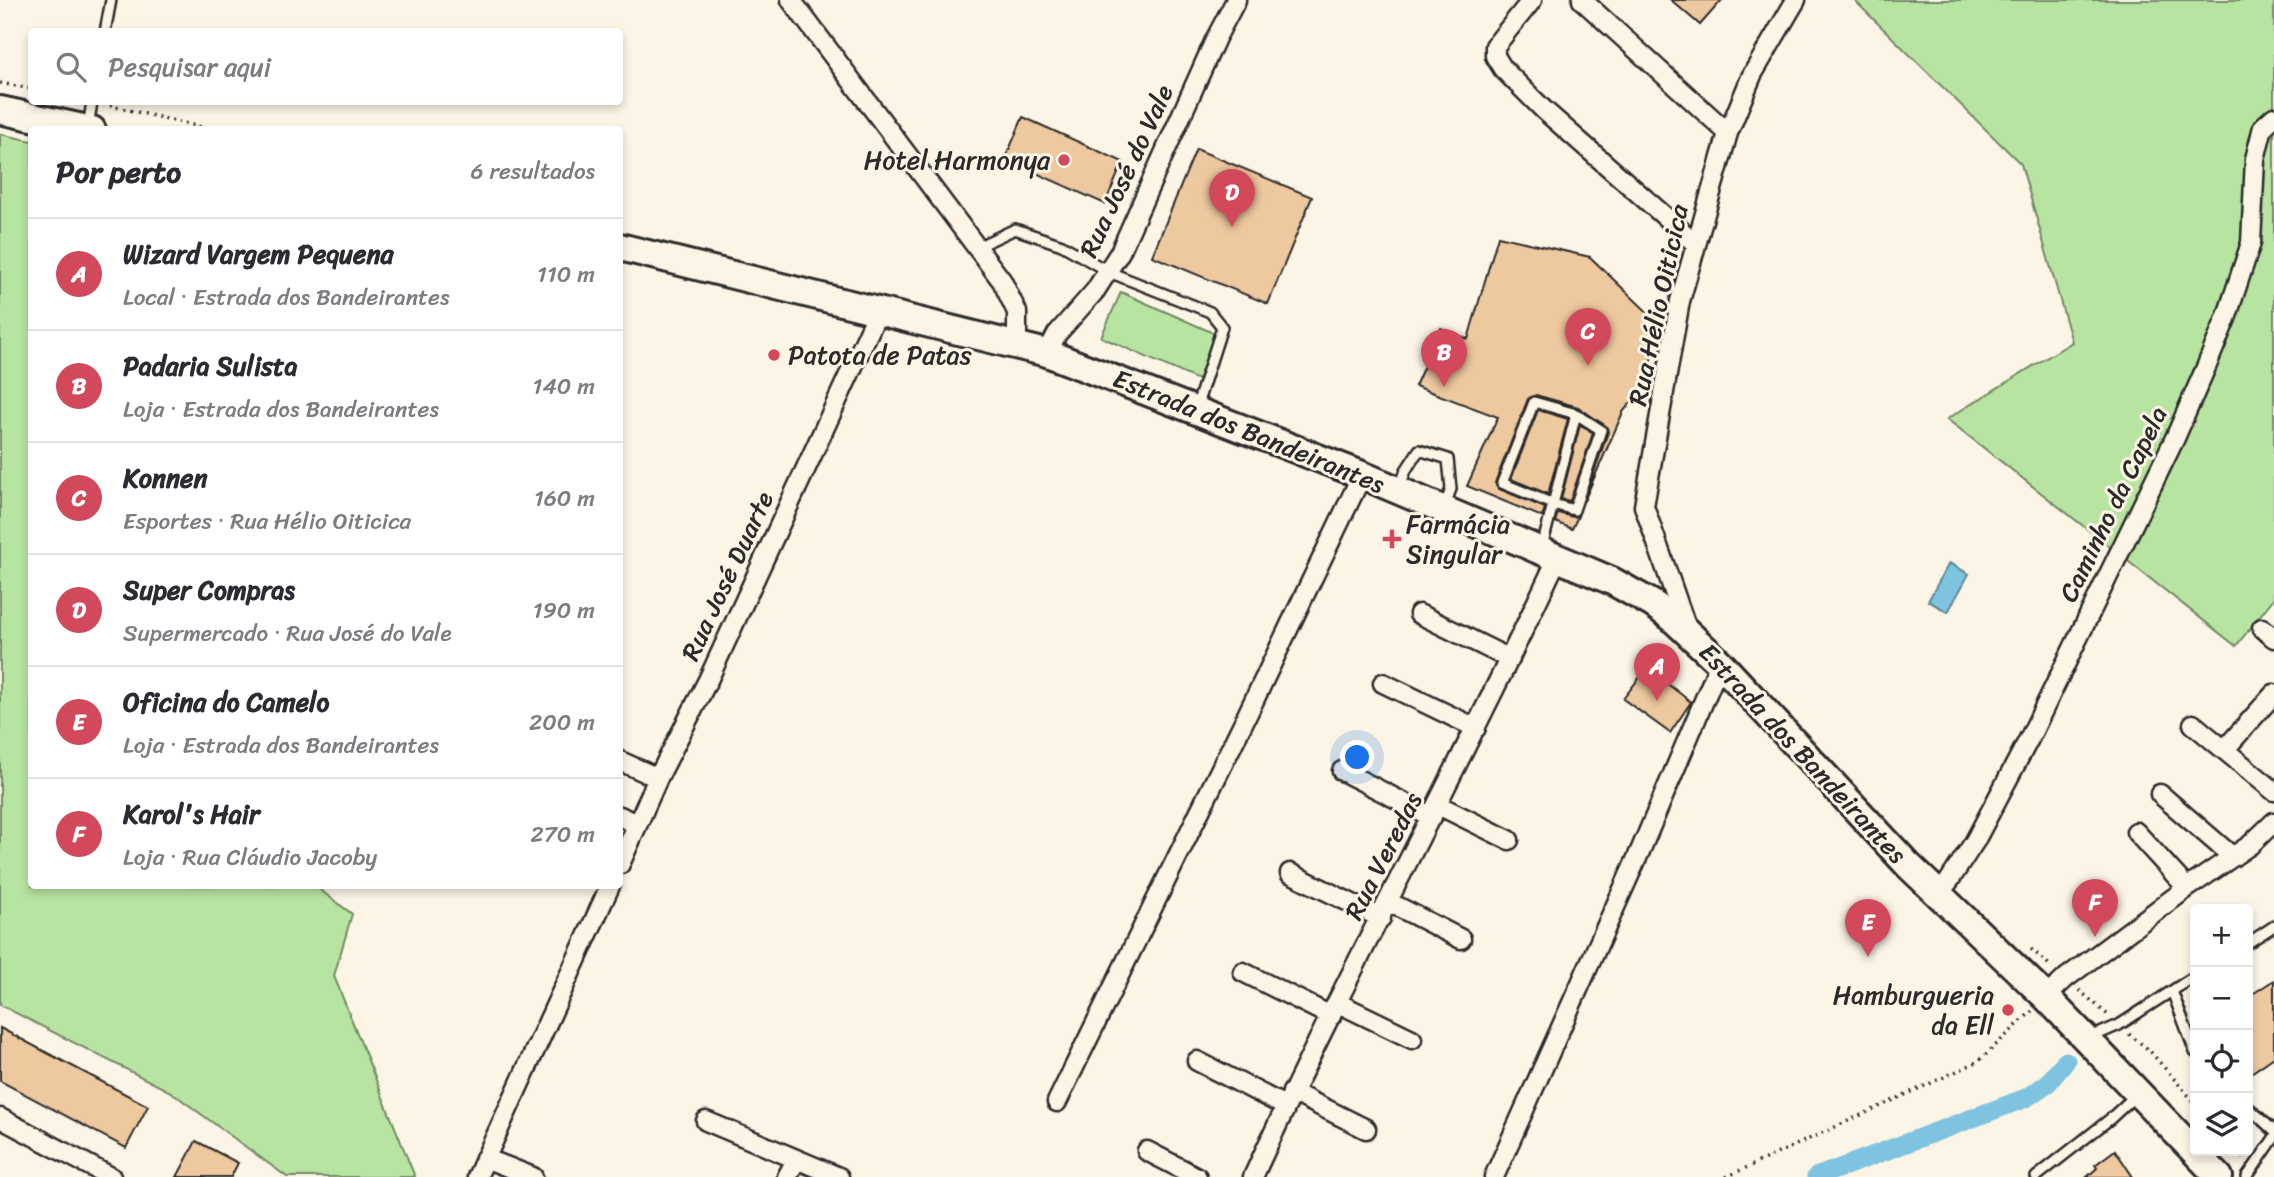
<!DOCTYPE html>
<html lang="pt">
<head>
<meta charset="utf-8">
<style>
  body { margin:0; font-family:Sriracha,sans-serif; background:#f2f2f3; color:#2b2b33 }
  .controls { position:absolute; right:21px; bottom:21px; display:grid; overflow:hidden; border-radius:7px; box-shadow:0 4px 10px #0003 }
  .controls button { width:63px; height:63px; display:grid; place-items:center; padding:0; border:0; border-bottom:2px solid #e1e1e2; background:#fff; color:#2b2b33; font:35px sans-serif }
  .you { position:absolute; left:1358px; top:758px; width:24px; height:24px; margin:-18px; border:5px solid #fff; border-radius:50%; background:#1a73e8; box-shadow:0 0 0 10px #1a73e833 }
  .badge { display:grid; place-items:center; width:46px; height:46px; border-radius:50%; background:#d1495b; color:#fff; font-size:23px; font-weight:700 }
  .pin { position:absolute; translate:-50% -58px; filter:drop-shadow(0 2px 4px #0008) }
  .pin::after { content:''; position:absolute; top:37px; width:24px; height:21px; background:inherit; clip-path:polygon(0 0,100% 0,50% 100%) }
  .list { margin:0; padding:0; list-style:none }
  h2 { display:flex; justify-content:space-between; align-items:center; height:91px; margin:0; padding:0 28px; font-size:30px }
  h2 small { font-size:23px; font-weight:400; color:#7c7c81 }
  .list li { display:grid; grid-template-columns:46px 1fr auto; gap:21px; align-items:center; box-sizing:border-box; height:112px; padding:0 28px; border-top:2px solid #e1e1e2 }
  .list b { display:block; font-size:26px; white-space:nowrap }
  .list p { margin:0; font-size:23px; white-space:nowrap; color:#7c7c81 }
  .list em { font-size:23px; font-style:normal; color:#7c7c81 }
  .icon { flex:none; width:38px; height:38px; fill:none; stroke:currentColor; stroke-width:2; stroke-linecap:round; stroke-linejoin:round }
  .map { position:relative; flex:none; width:2274px; height:1177px; overflow:hidden }
  .search { position:absolute; background:#fff; box-shadow:0 4px 10px #0003; left:28px; top:28px; width:595px; height:77px; display:flex; align-items:center; gap:18px; box-sizing:border-box; padding:0 24px; border-radius:7px; color:#7c7c81; font-size:26px }
  .panel { position:absolute; background:#fff; box-shadow:0 4px 10px #0003; left:28px; top:126px; width:595px; height:763px; border-radius:7px }
  .map>svg:first-child { display:block }
</style>
</head>
<body>
<div class="map">
<svg width="2274" height="1177" viewBox="0 0 2274 1177">
  <rect width="100%" height="100%" fill="#fcf5e5"/>
  <filter id="ink" filterUnits="userSpaceOnUse"><feTurbulence type="fractalNoise" baseFrequency=".0143" numOctaves="2"/><feDisplacementMap in="SourceGraphic" scale="14" xChannelSelector="R" yChannelSelector="G"/><feConvolveMatrix kernelMatrix="1 2 1 2 8 2 1 2 1" color-interpolation-filters="sRGB"/></filter>
  <g filter="url(#ink)">
    <path fill="#b8e4a2" stroke="#728866" stroke-width="2" d="M1854,0H2274V598L2236,646L1947,419L2072,342L2021,164Z
      M0,134L32,141V886H315L352,914L334,976L415,1177H287L171,1092L0,1005Z
      M1121,292L1218,335L1198,380L1101,337Z"/>
    <path fill="#7ec3df" stroke="#5d8697" stroke-width="2" d="M1949,563L1969,574L1948,612L1928,601Z"/>
    <g fill="none" stroke-linecap="round" stroke-linejoin="round">
      <path stroke="#7ec3df" stroke-width="19" d="M1816,1177L2026,1098L2048,1083L2066,1061"/>
    </g>
    <path fill="#eec89e" stroke="#2b2b2b" stroke-width="2" d="M1671,0H1722L1700,25Z
      M1023,117L1123,162L1105,204L1005,159Z
      M1196,149L1312,197L1268,304L1152,256Z
      M1498,236L1590,257L1660,324L1644,387L1623,412L1584,501L1608,432L1607,427L1578,407L1536,395L1528,399L1495,483L1499,489L1545,508L1542,517L1467,486L1498,417L1415,386L1441,328L1468,339Z
      M1538,410L1568,419L1548,494L1511,479Z
      M1580,425L1593,433L1570,501L1561,499Z
      M1558,513L1573,517L1578,516L1572,529L1555,522Z
      M1647,668L1691,702L1670,733L1623,699Z
      M2274,980V1057L2248,1075V997Z
      M0,1028L148,1106L126,1148L0,1081Z
      M196,1141L238,1163L231,1177H177Z
      M2115,1150L2133,1177H2087L2097,1168L2095,1165Z"/>
    <g fill="none" stroke-linecap="round" stroke-linejoin="round">
      <defs>
        <path id="lane" d="M105,32L111,0
          M88,127L92,102
          M977,247L1015,229L1062,245L1109,272L1210,312L1222,327L1196,408
          M1400,487L1406,470L1419,450L1448,459L1451,489L1444,508
          M1542,547C1553,503 1565,458 1576,414L1534,402L1502,483L1553,504L1574,510L1601,430L1576,414
          M2248,943L2274,926
          M2172,991L2195,1052
          M2089,1038L2119,1025L2195,976
          M2248,1107L2274,1131
          M2036,1177L2110,1119L2137,1094
          M2247,1177L2274,1138"/>
        <path id="street" d="M791,0L1002,281L1017,312V345
          M1532,0L1495,46V56L1503,69L1544,110L1695,243
          M1582,0L1728,133
          M1047,353L1057,334L1095,291L1120,252L1216,38L1236,0
          M1419,614L1510,659
          M2262,628L2274,638
          M1687,629L1644,506L1680,301L1728,133L1752,75L1796,0
          M1383,683L1476,728
          M2193,724L2274,791
          M2225,749L2274,694
          M620,761L658,778
          M1342,771L1432,817
          M2160,794L2233,857
          M1438,805L1509,840
          M620,816L637,825
          M2136,832L2187,888
          M620,864L658,778L709,678L879,310
          M1290,873L1381,918
          M1938,894L1949,881L1975,841L2030,737L2175,438L2207,365L2227,316L2251,243L2255,159L2263,127L2274,117
          M1389,902L1461,939
          M1243,972L1331,1016
          M2046,997L2066,978L2187,888L2250,845L2274,822
          M1338,1003L1412,1039
          M1197,1061L1285,1106
          M1292,1092L1366,1129
          M1057,1102L1247,715L1362,475
          M0,1118L111,1177
          M706,1121L839,1177
          M1147,1151L1197,1177
          M485,1158L533,1177
          M477,1177L610,886
          M787,1177L796,1160
          M1253,1177C1349,968 1461,766 1558,557
          M1494,1177L1641,849L1720,663"/>
        <path id="secondary" d="M0,110L92,130
          M620,247L1047,353L1362,475L1612,581L1653,604L1671,617L1720,663L1908,865L2046,997L2219,1177"/>
      </defs>
      <use href="#lane" stroke="#2b2b2b" stroke-width="14"/>
      <use href="#street" stroke="#2b2b2b" stroke-width="23"/>
      <use href="#secondary" stroke="#2b2b2b" stroke-width="32"/>
      <path stroke="#2b2b2b" stroke-width="3.5" stroke-dasharray="2 5" stroke-linecap="butt" d="M0,83L32,89
        M103,104L214,130
        M2031,949L2052,967
        M2079,990L2108,1015
        M2129,1034L2149,1050L2195,1103
        M2238,1151L2245,1160
        M1726,1177L1979,1061L2032,1011"/>
      <use href="#lane" stroke="#fcf5e5" stroke-width="9"/>
      <use href="#street" stroke="#fcf5e5" stroke-width="18"/>
      <use href="#secondary" stroke="#fcf5e5" stroke-width="26"/>
    </g>
  </g>
  <g fill="#d1495b" stroke="#fcf5e5" stroke-width="2.5">
    <circle cx="1064" cy="160" r="7"/>
    <circle cx="774" cy="355" r="7"/>
    <path d="M1388.5 528.5h7v7h7v7h-7v7h-7v-7h-7v-7h7z"/>
    <circle cx="2008" cy="1010" r="7"/>
  </g>
  <g text-anchor="middle" stroke-width="6" stroke-linejoin="round" paint-order="stroke">
    <g font-size="26" fill="#2b2b2b" stroke="#fcf5e5" text-anchor="end">
      <text x="1050" y="169">Hotel Harmonya</text>
      <text x="788" y="364" text-anchor="start">Patota de Patas</text>
      <text x="1406" y="533" text-anchor="start">Farmácia<tspan x="1406" dy="30">Singular</tspan></text>
      <text x="1994" y="1004">Hamburgueria<tspan x="1994" dy="30">da Ell</tspan></text>
    </g>
    <g font-size="26" fill="#2b2b2b" stroke="#fcf5e5">
      <text transform="translate(1126 171) rotate(-65)" y="9">Rua José do Vale</text>
      <text transform="translate(1658 305) rotate(-78)" y="9">Rua Hélio Oiticica</text>
      <text transform="translate(1249 431) rotate(22)" y="9">Estrada dos Bandeirantes</text>
      <text transform="translate(2113 504) rotate(-64)" y="9">Caminho da Capela</text>
      <text transform="translate(727 576) rotate(-65)" y="9">Rua José Duarte</text>
      <text transform="translate(1803 753) rotate(47)" y="9">Estrada dos Bandeirantes</text>
      <text transform="translate(1383 856) rotate(-63)" y="9">Rua Veredas</text>
    </g>
  </g>
</svg>
<div class="controls">
<button>+</button>
<button>−</button>
<button><svg class="icon" aria-label="locate" viewBox="0 0 24 24"><circle cx="12" cy="12" r="6"/><path d="M12 2v4M12 18v4M2 12h4M18 12h4"/></svg></button>
<button><svg class="icon" aria-label="layers" viewBox="0 0 24 24"><path d="M12 4l9 5-9 5-9-5zM3 14l9 5 9-5"/></svg></button>
</div>
<div class="you"></div>
<div class="pin badge" style="left:1657px;top:701px">A</div>
<div class="pin badge" style="left:1444px;top:387px">B</div>
<div class="pin badge" style="left:1588px;top:366px">C</div>
<div class="pin badge" style="left:1232px;top:227px">D</div>
<div class="pin badge" style="left:1868px;top:957px">E</div>
<div class="pin badge" style="left:2095px;top:937px">F</div>
<div class="search"><svg class="icon" aria-label="search" viewBox="0 0 24 24"><circle cx="10" cy="10" r="6"/><path d="M15 15l6 6"/></svg>Pesquisar aqui</div>
<section class="panel">
<h2>Por perto<small>6 resultados</small></h2>
<ul class="list">
<li><span class="badge">A</span><div><b>Wizard Vargem Pequena</b><p>Local · Estrada dos Bandeirantes</p></div><em>110 m</em></li>
<li><span class="badge">B</span><div><b>Padaria Sulista</b><p>Loja · Estrada dos Bandeirantes</p></div><em>140 m</em></li>
<li><span class="badge">C</span><div><b>Konnen</b><p>Esportes · Rua Hélio Oiticica</p></div><em>160 m</em></li>
<li><span class="badge">D</span><div><b>Super Compras</b><p>Supermercado · Rua José do Vale</p></div><em>190 m</em></li>
<li><span class="badge">E</span><div><b>Oficina do Camelo</b><p>Loja · Estrada dos Bandeirantes</p></div><em>200 m</em></li>
<li><span class="badge">F</span><div><b>Karol's Hair</b><p>Loja · Rua Cláudio Jacoby</p></div><em>270 m</em></li>
</ul>
</section>
</div>
</body>
</html>
